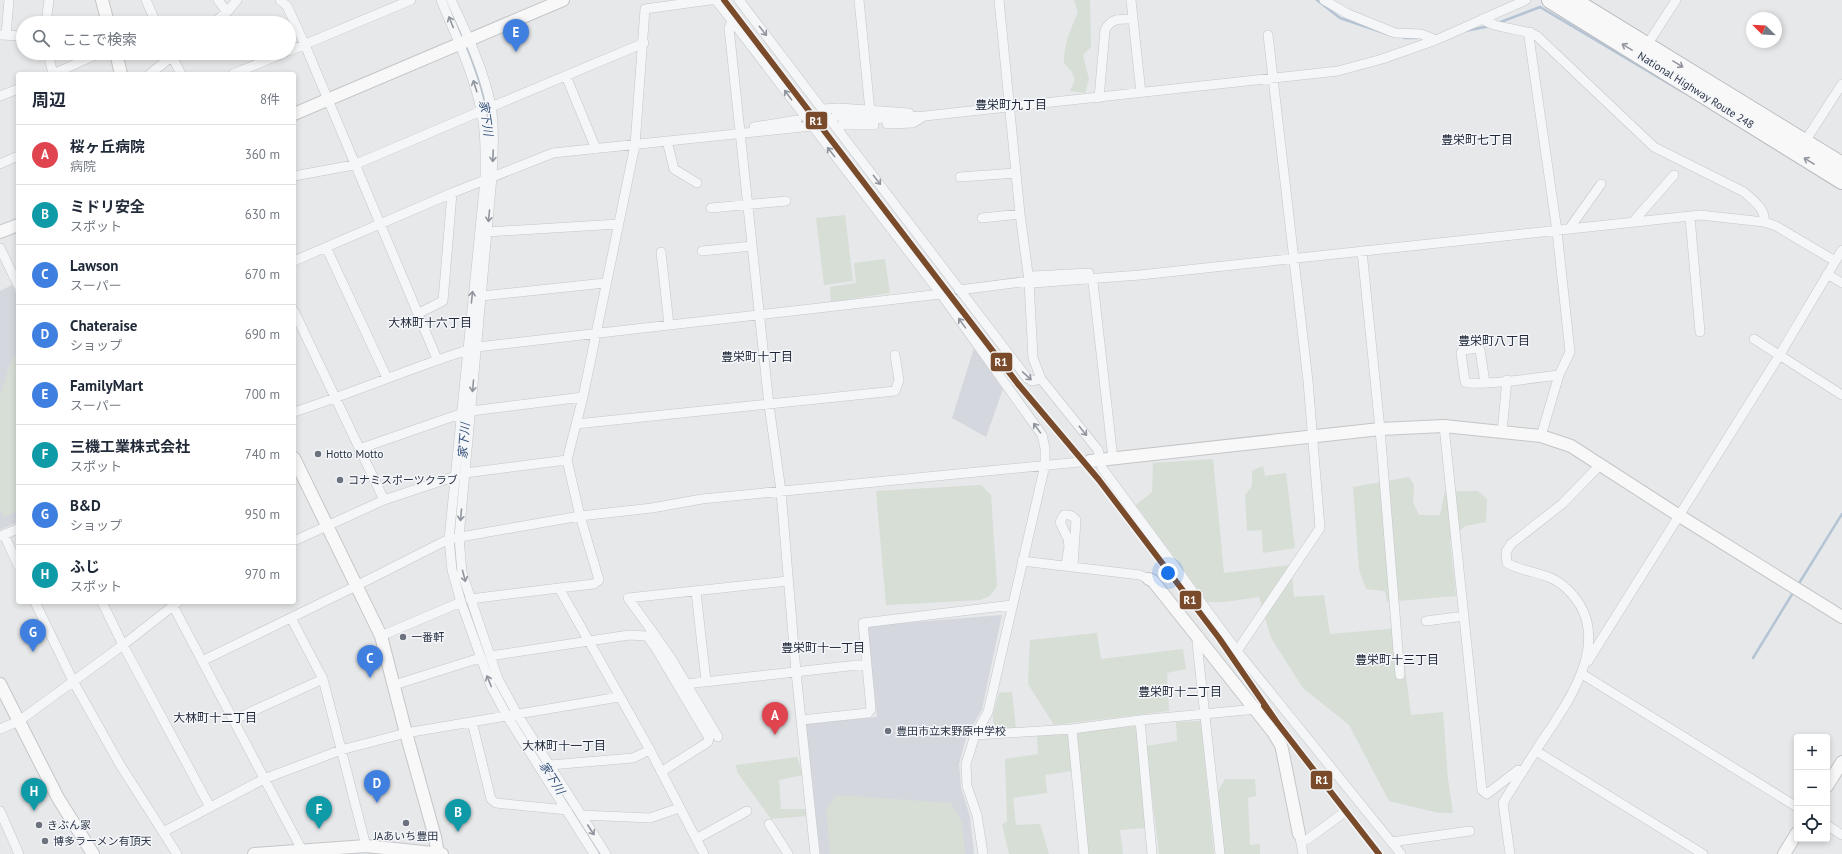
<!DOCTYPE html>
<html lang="ja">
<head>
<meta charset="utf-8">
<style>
  body { margin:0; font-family:"PT Sans","Noto Sans JP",sans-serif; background:#f6f6f7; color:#1f2937 }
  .controls { position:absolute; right:12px; bottom:12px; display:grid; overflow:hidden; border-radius:4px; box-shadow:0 2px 6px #0003 }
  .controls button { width:36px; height:36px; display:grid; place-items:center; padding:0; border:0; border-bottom:1px solid #e0e1e3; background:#fff; color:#1f2937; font:20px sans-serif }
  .compass { position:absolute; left:1746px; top:12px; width:36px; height:36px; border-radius:50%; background:#fff; box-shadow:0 2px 6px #0003; rotate:294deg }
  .you { position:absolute; left:1168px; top:573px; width:14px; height:14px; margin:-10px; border:3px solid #fff; border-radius:50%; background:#1a73e8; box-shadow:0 0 0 6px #1a73e833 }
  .badge { display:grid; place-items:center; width:26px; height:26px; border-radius:50%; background:#b45309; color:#fff; font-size:13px; font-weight:700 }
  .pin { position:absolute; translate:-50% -33px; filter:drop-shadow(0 1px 2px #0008) }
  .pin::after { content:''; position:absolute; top:21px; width:14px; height:12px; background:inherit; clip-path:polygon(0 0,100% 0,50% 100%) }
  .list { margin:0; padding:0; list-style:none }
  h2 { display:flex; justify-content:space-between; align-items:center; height:52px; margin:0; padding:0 16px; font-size:17px }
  h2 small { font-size:13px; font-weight:400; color:#747a83 }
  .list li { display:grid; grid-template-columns:26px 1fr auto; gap:12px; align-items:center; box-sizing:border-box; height:60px; padding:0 16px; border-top:1px solid #e0e1e3 }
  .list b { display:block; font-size:15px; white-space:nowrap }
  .list p { margin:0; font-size:13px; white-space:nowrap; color:#747a83 }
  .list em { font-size:13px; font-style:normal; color:#747a83 }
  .icon { flex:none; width:22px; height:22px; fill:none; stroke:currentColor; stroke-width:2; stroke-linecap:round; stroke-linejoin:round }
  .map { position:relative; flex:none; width:1842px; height:854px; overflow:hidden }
  .search { position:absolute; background:#fff; box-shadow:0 2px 6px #0003; left:16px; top:16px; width:280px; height:44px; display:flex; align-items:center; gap:10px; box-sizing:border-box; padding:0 14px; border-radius:22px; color:#747a83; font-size:15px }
  .panel { position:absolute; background:#fff; box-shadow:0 2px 6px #0003; left:16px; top:72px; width:280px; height:532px; border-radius:4px }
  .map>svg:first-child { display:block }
</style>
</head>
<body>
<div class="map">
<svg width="1842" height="854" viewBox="0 0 1842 854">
  <rect width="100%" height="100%" fill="#e6e8ea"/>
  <path fill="#d4d7dd" d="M12,285L18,297V522L0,530V291Z
    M974,348L1003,389L986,437L952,418Z
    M1002,615L982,709L966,738L959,764L961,788L970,817L974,854H820L806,724L877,717L867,626Z"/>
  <path fill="#d6ded6" d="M1074,0H1090L1091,47L1083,55L1089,79L1085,93L1070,91L1075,80L1072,72L1064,63C1064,44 1070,30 1078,13Z
    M845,215L853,281L824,285L816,218Z
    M885,259L890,293L831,302L830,287L856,283L854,263Z
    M18,354V511L4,517L0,509V396L12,357Z
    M1213,459L1224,573L1291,565L1294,597L1324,595L1330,634L1400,628L1411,715L1443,712L1448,779L1453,813H1439L1389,801L1349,725L1303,688L1271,638L1259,597L1224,602H1207L1136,505L1152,492L1153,463Z
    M1263,466L1265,476L1286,473L1295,548L1263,553L1262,530L1247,531L1245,495L1252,486V471Z
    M1409,477L1414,485L1413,502L1419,515H1440L1445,491H1478L1487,499L1486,522L1465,526L1450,540L1456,596L1387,602L1385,591L1366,589L1359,570L1353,487Z
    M981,485L991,495L997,586L990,596L980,600L886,605L876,491Z
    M1097,633L1101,659L1183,649L1186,669L1167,673L1169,711L1054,725L1028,684L1030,640Z
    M1012,692L1016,728L994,731L993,714L999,693Z
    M1201,721L1214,854H1159L1146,746L1177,741L1176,722Z
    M1138,726L1147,828L1120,830L1123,854H1087L1074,732Z
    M1069,734L1072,771L1045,775L1047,793L1013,798L1016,825L1040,824L1049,854H1009L1002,825L1007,821L1005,759L1038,754L1037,735Z
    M797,757L803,775L779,780L781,809H807V816L771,819L737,772L736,765Z
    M1225,779H1255L1256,796L1248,798L1250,845L1260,844V854H1224L1217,793Z
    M837,795L951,803L962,823L965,854H830L826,808Z"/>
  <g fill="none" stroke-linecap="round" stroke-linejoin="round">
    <path stroke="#b4c4d5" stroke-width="2.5" d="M1317,0L1340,18L1393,36
      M1498,23L1540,7L1683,92
      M1465,31L1490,26
      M1404,38H1417
      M1798,585L1842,514
      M1753,658L1794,591"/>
    <path stroke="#b4c4d5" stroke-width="14" d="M446,0C466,50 489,93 490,148
      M456,525C452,566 466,603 479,641
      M490,672L506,706L600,854"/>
    <path stroke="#c1c4c9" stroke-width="9" stroke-dasharray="9 4.5" stroke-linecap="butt" d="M800,120L835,116
      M941,294L959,290
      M1342,814L1352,807"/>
    <defs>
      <path id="street" d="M146,0L156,23
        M218,0L227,12
        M280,0L287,6L305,45L437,359
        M441,0C456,36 473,72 481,110C486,133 485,156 485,180L449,539L452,570L461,602L491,686L507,716L594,854
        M451,0C467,34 484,70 491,106C495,129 493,154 492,177L459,537L462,573L498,679L517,714L606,854
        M716,0L941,294L1042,435L1045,448V465L988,712L975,735L966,764L967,786L977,815L983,854
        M739,0L1027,378L1032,381L1041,379
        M859,0L870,111
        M999,0L1020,214L1029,281L1033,358L1041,379L1098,450L1102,468L1237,651L1401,854
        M1131,0L1141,93
        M1324,0L1348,14L1395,33L1421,34L1436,40
        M1482,19C1498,30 1519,27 1537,36L1654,147L1744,192C1753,200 1766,209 1764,222
        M732,21L729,28L769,405L781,491L796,672L815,854
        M46,23L49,0
        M213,23L227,12L237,0
        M1530,32L1529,37L1557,231L1570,352L1559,375L1541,436
        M1,35L23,36
        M6,35L9,0
        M1647,45L1676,0
        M289,51L411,0
        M48,53L53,74
        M170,53L181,74
        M53,74L100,53
        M150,74L176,53
        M233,74L284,53
        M566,76L596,149
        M0,96L18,89
        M1099,98L1105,30C1111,18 1120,19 1132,19
        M491,107L644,43
        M823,109L839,108L909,113
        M836,116L867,119L925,116L1338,71L1382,59L1436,40L1526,0
        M887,124L913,123L923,117
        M754,127L797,120
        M836,127L842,125H874
        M667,141L674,169L697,183
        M1804,143L1842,84
        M0,164L18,156
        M294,176L354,165L481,111
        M960,177L1016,173
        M711,208L786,201
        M1690,217L1700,332
        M982,218L1020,214
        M1632,223L1674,175
        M1569,229L1601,184
        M487,232L618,224
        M326,247L387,378
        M0,248L18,285
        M702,251L752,246
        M1362,251L1380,429L1400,675
        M661,252L669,325
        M294,261L452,193L553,153L812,126
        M1827,274L1842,283
        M1029,281L1033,276L1089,273
        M1093,282L1113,459
        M959,290L1029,281L1033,283L1140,275L1700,215L1764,222L1776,226L1835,261
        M481,296L605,283
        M294,311L384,500
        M419,313L443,301L452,193
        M1754,339L1842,395
        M1485,383L1480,350L1478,348L1463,350L1461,353L1465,382C1477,387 1542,377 1559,375
        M471,411L583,397
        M294,412C356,392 415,366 477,347L941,294
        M576,424L895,391L899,380L895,355
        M1444,426L1482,790L1487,794L1518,770L1522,773
        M1502,432L1507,380
        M359,449L460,414
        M465,473L567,460
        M4,535L18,565
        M0,536L18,529
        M294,541L384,500L456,476
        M1022,561L1140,575L1149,579
        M1066,565L1069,547L1068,539L1060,522L1064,515C1070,514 1073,516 1076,520L1073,566
        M696,592L706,681
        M470,599L559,588
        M35,602L73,681L119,763L177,854
        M102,602L123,645L210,807
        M171,602L302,850L301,854
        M291,618L323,679L366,846
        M1426,621L1464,616
        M381,636L461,602
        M1199,636L1197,643L1220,854
        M657,638L671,658L718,737
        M651,641L657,638L628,598L788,581
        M1237,651L1320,528L1308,381L1268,35
        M490,656L629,635L647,636L655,647L709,738L708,742L661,772
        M202,661L356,586L449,539L580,516L652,508L702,499L1090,461
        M1588,661L1779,356L1842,250
        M1582,674L1797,807
        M686,684L867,664
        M394,685L480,658
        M233,720L323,679
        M801,720L868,713L871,709L863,623L1012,605
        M1140,720L1152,854
        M472,722L491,799L496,803L567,810
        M0,729L19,721L123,645L178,602
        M1072,729L1084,854
        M975,735L1072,729L1140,720L1257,709
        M1536,751L1703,854
        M550,765L633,758L650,750
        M0,811L19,854
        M581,815L650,818L679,808
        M769,824L788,854
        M1827,825L1842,835
        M163,832L264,779L341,750L406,733L619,697
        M1300,838L1303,854
        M696,839L747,811
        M1301,842L1308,839L1342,814
        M1391,842L1470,831
        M704,854L650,750L559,588L594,584L599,580L580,516L567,460L583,397L635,145L645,9L710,0
        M1510,854L1503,803C1515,783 1528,763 1540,744C1569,701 1617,636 1567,589C1547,570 1528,575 1507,563L1506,552L1511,544L1562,504L1601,464"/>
      <path id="secondary" d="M102,0L108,23
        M116,53L121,74
        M294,114L563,0
        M0,232L18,225
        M294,458L381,636L406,733L435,837L438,854
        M1090,461L1380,429L1444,426L1541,436L1571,446L1678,515L1842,617
        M1149,579L1153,581L1273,732L1281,745L1283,754L1299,834
        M0,684L58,798L93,854
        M1827,786L1842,762
        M254,854L366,846L442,854
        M1784,854L1797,833"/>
      <path id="highway" d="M1550,0L1842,181
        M1573,0L1842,165"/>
    </defs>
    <use href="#street" stroke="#c4c6c8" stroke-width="10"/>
    <use href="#secondary" stroke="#c4c6c8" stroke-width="14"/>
    <use href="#highway" stroke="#b8bbbf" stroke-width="18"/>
    <use href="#street" stroke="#f5f6f7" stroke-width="9"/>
    <use href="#secondary" stroke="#f8f8f8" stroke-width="12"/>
    <use href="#highway" stroke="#f8f8f8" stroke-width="16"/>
    <defs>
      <path id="rail-1" d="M724,0L1018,384L1099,480L1219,638L1278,724
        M1264,706L1379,854"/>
    </defs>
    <use href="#rail-1" stroke="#f4f6f9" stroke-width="9"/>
    <use href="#rail-1" stroke="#7a4b2a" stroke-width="6"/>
  </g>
  <defs><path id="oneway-shaft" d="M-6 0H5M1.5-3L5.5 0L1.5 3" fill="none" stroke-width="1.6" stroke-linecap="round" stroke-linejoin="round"/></defs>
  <g stroke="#90959e">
    <use href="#oneway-shaft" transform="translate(451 22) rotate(-112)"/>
    <use href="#oneway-shaft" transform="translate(763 31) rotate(52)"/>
    <use href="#oneway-shaft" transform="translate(475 86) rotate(-108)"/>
    <use href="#oneway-shaft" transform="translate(788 95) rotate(-127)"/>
    <use href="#oneway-shaft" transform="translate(831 152) rotate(-128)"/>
    <use href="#oneway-shaft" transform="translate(493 156) rotate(92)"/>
    <use href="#oneway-shaft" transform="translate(877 180) rotate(52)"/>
    <use href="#oneway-shaft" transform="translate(489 216) rotate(95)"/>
    <use href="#oneway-shaft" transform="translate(472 297) rotate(-84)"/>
    <use href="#oneway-shaft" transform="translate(962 323) rotate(-126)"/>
    <use href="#oneway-shaft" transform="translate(1027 376) rotate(43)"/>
    <use href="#oneway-shaft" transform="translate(473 386) rotate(95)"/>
    <use href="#oneway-shaft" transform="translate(1037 428) rotate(-126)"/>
    <use href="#oneway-shaft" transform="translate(1083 431) rotate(51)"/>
    <use href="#oneway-shaft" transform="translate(461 515) rotate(95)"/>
    <use href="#oneway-shaft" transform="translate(464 576) rotate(75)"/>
    <use href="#oneway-shaft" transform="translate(489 681) rotate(-112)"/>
    <use href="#oneway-shaft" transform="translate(591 830) rotate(57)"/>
  </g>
  <g stroke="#92969e">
    <use href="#oneway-shaft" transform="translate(1627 47) rotate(-149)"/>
    <use href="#oneway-shaft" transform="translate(1678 64) rotate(32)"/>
    <use href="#oneway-shaft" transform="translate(1809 161) rotate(-149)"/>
  </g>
  <g fill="#6c737f" stroke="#f4f6f9" stroke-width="1.5">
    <circle cx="318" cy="454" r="4"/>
    <circle cx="340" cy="480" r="4"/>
    <circle cx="403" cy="637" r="4"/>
    <circle cx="888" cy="731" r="4"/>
    <circle cx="406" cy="823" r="4"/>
    <circle cx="39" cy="825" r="4"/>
    <circle cx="45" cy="841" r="4"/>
  </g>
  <g text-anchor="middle" stroke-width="3" stroke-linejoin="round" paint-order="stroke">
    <g font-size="11" fill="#2b3445" stroke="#f4f6f9">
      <text transform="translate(1696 90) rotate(32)" y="4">National Highway Route 248</text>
    </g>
    <g font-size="11" fill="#2b3445" stroke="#f4f6f9" text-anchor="start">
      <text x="326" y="458">Hotto Motto</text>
      <text x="348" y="484">コナミスポーツクラブ</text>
      <text x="411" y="641">一番軒</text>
      <text x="896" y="735">豊田市立末野原中学校</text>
      <text x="47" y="829">きぶん家</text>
      <text x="406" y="840" text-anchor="middle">JAあいち豊田</text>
      <text x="53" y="845">博多ラーメン有頂天</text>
    </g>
    <g font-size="12" fill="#1d2536" stroke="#f4f6f9">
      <text x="1011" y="109">豊栄町九丁目</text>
      <text x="1477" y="144">豊栄町七丁目</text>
      <text x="430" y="327">大林町十六丁目</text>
      <text x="1494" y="345">豊栄町八丁目</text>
      <text x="757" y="361">豊栄町十丁目</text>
      <text x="823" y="652">豊栄町十一丁目</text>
      <text x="1397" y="664">豊栄町十三丁目</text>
      <text x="1180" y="696">豊栄町十二丁目</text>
      <text x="215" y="722">大林町十二丁目</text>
      <text x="564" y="750">大林町十一丁目</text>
    </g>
    <g font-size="12" font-style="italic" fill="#34527a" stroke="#f4f6f9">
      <text transform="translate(486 118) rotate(82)" y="4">家下川</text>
      <text transform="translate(464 441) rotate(-85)" y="4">家下川</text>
      <text transform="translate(552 778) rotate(58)" y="4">家下川</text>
    </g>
  </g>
  <g stroke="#f4f6f9" stroke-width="1.5">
    <rect x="805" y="111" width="23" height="19" rx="4" fill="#7a4b2a"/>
    <rect x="990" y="352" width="23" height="20" rx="4" fill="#7a4b2a"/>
    <rect x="1179" y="590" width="23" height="20" rx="4" fill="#7a4b2a"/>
    <rect x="1310" y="770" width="23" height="20" rx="4" fill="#7a4b2a"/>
  </g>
  <g font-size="11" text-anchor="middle" font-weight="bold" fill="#fff">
    <text x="816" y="125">R1</text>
    <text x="1001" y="366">R1</text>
    <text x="1190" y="604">R1</text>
    <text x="1322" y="784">R1</text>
  </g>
</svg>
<div class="controls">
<button>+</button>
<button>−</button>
<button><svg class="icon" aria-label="locate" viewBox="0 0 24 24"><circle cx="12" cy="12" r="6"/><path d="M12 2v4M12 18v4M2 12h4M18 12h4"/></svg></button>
</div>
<svg class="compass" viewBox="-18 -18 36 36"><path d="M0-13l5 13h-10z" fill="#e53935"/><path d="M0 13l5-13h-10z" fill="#747a83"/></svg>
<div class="you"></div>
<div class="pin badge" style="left:775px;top:735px;background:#e0444e">A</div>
<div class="pin badge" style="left:458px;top:832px;background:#0f9aa8">B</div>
<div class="pin badge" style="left:370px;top:678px;background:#3f7fe0">C</div>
<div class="pin badge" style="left:377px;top:803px;background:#3f7fe0">D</div>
<div class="pin badge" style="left:516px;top:52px;background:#3f7fe0">E</div>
<div class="pin badge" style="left:319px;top:829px;background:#0f9aa8">F</div>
<div class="pin badge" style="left:33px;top:652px;background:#3f7fe0">G</div>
<div class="pin badge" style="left:34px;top:811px;background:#0f9aa8">H</div>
<div class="search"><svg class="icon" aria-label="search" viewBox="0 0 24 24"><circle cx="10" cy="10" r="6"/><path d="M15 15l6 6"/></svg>ここで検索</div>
<section class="panel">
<h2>周辺<small>8件</small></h2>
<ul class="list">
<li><span class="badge" style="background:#e0444e">A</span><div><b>桜ヶ丘病院</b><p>病院</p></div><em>360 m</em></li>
<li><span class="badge" style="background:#0f9aa8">B</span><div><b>ミドリ安全</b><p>スポット</p></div><em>630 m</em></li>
<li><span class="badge" style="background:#3f7fe0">C</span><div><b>Lawson</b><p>スーパー</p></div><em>670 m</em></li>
<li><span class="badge" style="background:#3f7fe0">D</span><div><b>Chateraise</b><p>ショップ</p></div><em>690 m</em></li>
<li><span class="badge" style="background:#3f7fe0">E</span><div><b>FamilyMart</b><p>スーパー</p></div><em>700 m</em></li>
<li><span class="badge" style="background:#0f9aa8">F</span><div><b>三機工業株式会社</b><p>スポット</p></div><em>740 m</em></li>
<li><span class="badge" style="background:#3f7fe0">G</span><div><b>B&amp;D</b><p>ショップ</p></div><em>950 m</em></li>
<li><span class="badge" style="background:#0f9aa8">H</span><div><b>ふじ</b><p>スポット</p></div><em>970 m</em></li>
</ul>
</section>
</div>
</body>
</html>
